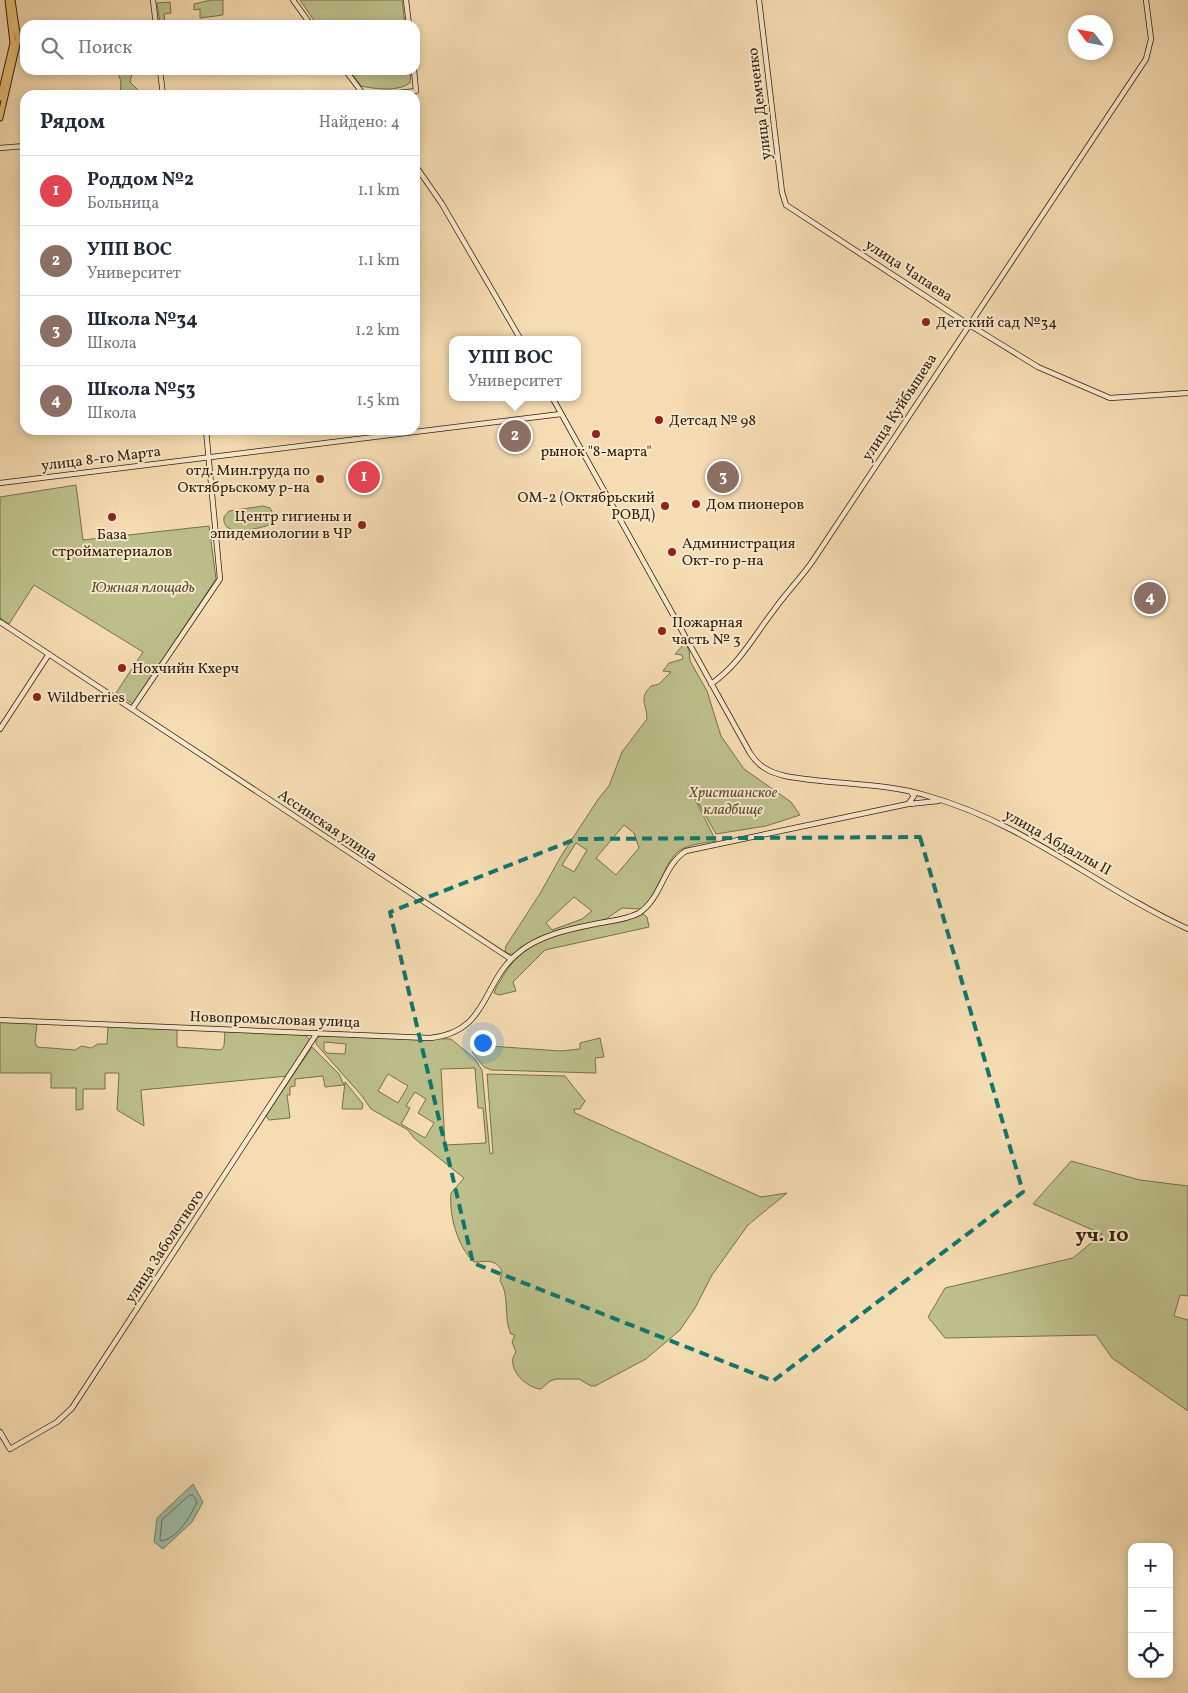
<!DOCTYPE html>
<html lang="ru">
<head>
<meta charset="utf-8">
<style>
  body { margin:0; font-family:Vollkorn,serif; background:#f2f2f3; color:#1f2937 }
  .controls { position:absolute; right:15px; bottom:15px; display:grid; overflow:hidden; border-radius:10px; box-shadow:0 2px 8px #0003 }
  .controls button { width:45px; height:45px; display:grid; place-items:center; padding:0; border:0; border-bottom:1px solid #e0e1e3; background:#fff; color:#1f2937; font:25px sans-serif }
  .compass { position:absolute; left:1068px; top:15px; width:45px; height:45px; border-radius:50%; background:#fff; box-shadow:0 2px 8px #0003; rotate:302deg }
  .you { position:absolute; left:482px; top:1042px; width:18px; height:18px; margin:-12px; border:4px solid #fff; border-radius:50%; background:#1a73e8; box-shadow:0 0 0 8px #1a73e833 }
  .badge { display:grid; place-items:center; width:32px; height:32px; border-radius:50%; background:#8f2418; color:#fff; font-size:16px; font-weight:700 }
  .pin { position:absolute; translate:-50% -50%; border:2px solid #fff; box-shadow:0 1px 5px #0006 }
  .popup { position:absolute; left:449px; top:336px; width:132px; height:65px; box-sizing:border-box; display:grid; place-content:center; border-radius:10px; background:#fff; filter:drop-shadow(0 1px 4px #0005); font-size:16px; white-space:nowrap; color:#747a83 }
  .popup b { font-size:19px; color:#1f2937 }
  .popup::after { content:''; position:absolute; left:50%; top:100%; margin-left:-10px; border:10px solid transparent; border-top-color:#fff }
  .list { margin:0; padding:0; list-style:none }
  h2 { display:flex; justify-content:space-between; align-items:center; height:65px; margin:0; padding:0 20px; font-size:21px }
  h2 small { font-size:16px; font-weight:400; color:#747a83 }
  .list li { display:grid; grid-template-columns:32px 1fr auto; gap:15px; align-items:center; box-sizing:border-box; height:70px; padding:0 20px; border-top:1px solid #e0e1e3 }
  .list b { display:block; font-size:19px; white-space:nowrap }
  .list p { margin:0; font-size:16px; white-space:nowrap; color:#747a83 }
  .list em { font-size:16px; font-style:normal; color:#747a83 }
  .icon { flex:none; width:28px; height:28px; fill:none; stroke:currentColor; stroke-width:2; stroke-linecap:round; stroke-linejoin:round }
  .map { position:relative; flex:none; width:1188px; height:1693px; overflow:hidden }
  .search { position:absolute; background:#fff; box-shadow:0 2px 8px #0003; left:20px; top:20px; width:400px; height:55px; display:flex; align-items:center; gap:12px; box-sizing:border-box; padding:0 18px; border-radius:15px; color:#747a83; font-size:19px }
  .panel { position:absolute; background:#fff; box-shadow:0 2px 8px #0003; left:20px; top:90px; width:400px; height:345px; border-radius:15px }
  .map>svg:first-child { display:block }
</style>
</head>
<body>
<div class="map">
<svg width="1188" height="1693" viewBox="0 0 1188 1693">
  <rect width="100%" height="100%" fill="#f6dcb2"/>
  <filter id="stains"><feTurbulence type="fractalNoise" baseFrequency=".004" numOctaves="4"/><feColorMatrix values="0 0 0 0 .2 0 0 0 0 .09 0 0 0 0 .02 0 0 0 .5 -.17"/></filter>
  <radialGradient id="worn" r=".72"><stop offset=".6" stop-color="#630" stop-opacity="0"/><stop offset="1" stop-color="#630" stop-opacity=".3"/></radialGradient>
  <path fill="#bdc08b" stroke="#77704a" fill-rule="evenodd" d="M211,0H223V15L200,18V9L194,10V4Z
    M300,0H402L405,25H317Z
    M170,2L171,13L164,14L165,21L160,23L157,3Z
    M129,70L132,73L130,82L143,95H120L121,82L118,72Z
    M349,70H411L410,83C397,92 376,89 361,86Z
    M76,485L83,540L209,526L216,579L133,704L116,693L143,652L34,585L9,624L0,618V497Z
    M263,506L270,508L274,515L269,525C257,529 221,538 224,517L229,511Z
    M685,643L689,650L690,661L707,691L721,736L744,769L791,802L800,815L766,826L716,834L688,785L716,841C704,843 689,844 679,851C664,861 660,894 641,909L622,908L606,919L547,935L526,945L513,954H507L505,951L506,946L541,892L561,856L599,798L609,786L622,752L647,719C647,704 638,699 651,686L659,684L671,672L663,671L669,663L683,659L682,655L675,654ZM624,825L634,833L639,848L616,875L596,858ZM576,843L587,850L574,872L562,865ZM574,897L592,911L582,919L552,930L546,923Z
    M643,914L647,917L649,927L545,950L513,982L516,991L499,995L494,993C496,986 500,982 503,976C533,925 594,932 643,914Z
    M0,1022L37,1023L35,1042L37,1047L75,1050L82,1046L91,1048L98,1044H107L108,1026L177,1029V1047L221,1050L224,1046L225,1031L305,1035L310,1040L288,1076L141,1090L144,1126L117,1110L119,1073H105V1089H83V1109L76,1110V1088H51V1073H0Z
    M321,1036L451,1039L475,1059L482,1070L490,1154L493,1153L487,1074L565,1076L585,1101L580,1109H574L575,1113L761,1197L787,1193L748,1225L712,1275L695,1308L680,1330L646,1359L595,1386H591L579,1379H556L550,1381L541,1389C527,1389 504,1367 516,1352L512,1342L515,1335L511,1334C503,1318 510,1294 500,1281L502,1271C495,1258 486,1262 474,1262C457,1246 449,1215 451,1193L464,1178L414,1138L408,1130L371,1109L362,1096L316,1044V1038ZM324,1042L346,1044L345,1054L327,1053L324,1050ZM475,1068L478,1108H483L486,1143L445,1145L441,1069ZM388,1074L408,1086L398,1103L378,1091ZM415,1092L426,1099L418,1113L434,1123L425,1138L401,1124L410,1108L406,1106Z
    M600,1038L604,1057L595,1058L596,1073L491,1070L484,1067L472,1052L490,1046L560,1051L580,1049V1043Z
    M312,1047L339,1074L344,1085L325,1087L323,1076L295,1079V1086L290,1087V1095H287L290,1118L269,1120L266,1116L268,1112Z
    M345,1082L363,1104L362,1109H342Z
    M1071,1161L1140,1180L1188,1186V1296L1180,1295L1174,1316L1188,1320V1411L1112,1358L1096,1335L945,1338L928,1317L945,1288L1073,1258L1102,1234L1033,1204Z"/>
  <path fill="#9dbca8" stroke="#727e69" d="M193,1484L203,1502L192,1522L163,1549L154,1542L157,1518Z"/>
  <g fill="none" stroke-linecap="round" stroke-linejoin="round">
    <path stroke="#676e59" stroke-width="1" d="M190,1495H193L197,1502C190,1517 178,1538 161,1541L160,1539L162,1520Z"/>
    <defs>
      <path id="secondary" d="M153,0L156,25
        M293,0L311,25
        M406,0L409,25
        M759,0L782,192L786,205L968,324L1038,367L1110,398L1188,393
        M160,70L163,95
        M345,70L364,95
        M381,95L416,91L414,70
        M0,148L25,146
        M415,165L442,204L521,340
        M552,397L750,753C759,767 769,772 785,776C832,785 882,782 928,796C1024,823 1099,888 1188,929
        M0,483L561,414
        M0,622L511,959
        M711,684C739,665 754,636 774,610C786,593 800,579 812,562L1146,59L1151,39L1146,0
        M132,709L220,579L206,430
        M0,729L49,654
        M909,804L938,801
        M0,1020L430,1038C489,1032 481,984 517,954C537,936 569,929 595,924C609,921 626,920 639,913C662,898 663,865 686,851L908,804L914,796L910,791
        M0,1432L10,1449L57,1422L72,1408L317,1033"/>
      <path id="primary" d="M0,98L13,43L8,0
        M0,118L18,40L12,0"/>
    </defs>
    <use href="#secondary" stroke="#31210a" stroke-width="6"/>
    <use href="#primary" stroke="#31210a" stroke-width="7"/>
    <use href="#secondary" stroke="#f9e8cd" stroke-width="4.5"/>
    <use href="#primary" stroke="#ebbe79" stroke-width="5"/>
  </g>
  <path fill="none" stroke="#0f766e" stroke-width="4" stroke-dasharray="10 6" stroke-linejoin="round" d="M920,837L1023,1192L773,1381L473,1263L390,912L576,839Z"/>
  <g fill="#8f2418" stroke="#f9e8cd" stroke-width="2">
    <circle cx="926" cy="322" r="5"/>
    <circle cx="659" cy="420" r="5"/>
    <circle cx="596" cy="434" r="5"/>
    <circle cx="320" cy="479" r="5"/>
    <circle cx="696" cy="504" r="5"/>
    <circle cx="665" cy="506" r="5"/>
    <circle cx="112" cy="517" r="5"/>
    <circle cx="362" cy="525" r="5"/>
    <circle cx="672" cy="552" r="5"/>
    <circle cx="662" cy="631" r="5"/>
    <circle cx="122" cy="668" r="5"/>
    <circle cx="37" cy="697" r="5"/>
  </g>
  <g text-anchor="middle" stroke-width="4" stroke-linejoin="round" paint-order="stroke">
    <g font-size="15" fill="#31210a" stroke="#f9e8cd">
      <text transform="translate(759 104) rotate(-97)" y="5">улица Демченко</text>
      <text transform="translate(909 270) rotate(33)" y="5">улица Чапаева</text>
      <text transform="translate(899 407) rotate(-57)" y="5">улица Куйбышева</text>
      <text transform="translate(101 458) rotate(-7)" y="5">улица 8-го Марта</text>
      <text transform="translate(328 825) rotate(34)" y="5">Ассинская улица</text>
      <text transform="translate(1058 842) rotate(29)" y="5">улица Абдаллы II</text>
      <text transform="translate(275 1019) rotate(2)" y="5">Новопромысловая улица</text>
      <text transform="translate(164 1246) rotate(-57)" y="5">улица Заболотного</text>
    </g>
    <g font-size="15" fill="#31210a" stroke="#f9e8cd" text-anchor="start">
      <text x="936" y="327">Детский сад №34</text>
      <text x="669" y="425">Детсад № 98</text>
      <text x="596" y="456" text-anchor="middle">рынок "8-марта"</text>
      <text x="310" y="475" text-anchor="end">отд. Мин.труда по<tspan x="310" dy="17">Октябрьскому р-на</tspan></text>
      <text x="655" y="502" text-anchor="end">ОМ-2 (Октябрьский<tspan x="655" dy="17">РОВД)</tspan></text>
      <text x="706" y="509">Дом пионеров</text>
      <text x="352" y="521" text-anchor="end">Центр гигиены и<tspan x="352" dy="17">эпидемиологии в ЧР</tspan></text>
      <text x="112" y="539" text-anchor="middle">База<tspan x="112" dy="17">стройматериалов</tspan></text>
      <text x="682" y="548">Администрация<tspan x="682" dy="17">Окт-го р-на</tspan></text>
      <text x="672" y="627">Пожарная<tspan x="672" dy="17">часть № 3</tspan></text>
      <text x="132" y="673">Нохчийн Кхерч</text>
      <text x="47" y="702">Wildberries</text>
    </g>
    <g font-size="15" font-style="italic" fill="#5b5131" stroke="#f9e8cd">
      <text x="143" y="592">Южная площадь</text>
      <text x="733" y="797">Христианское<tspan x="733" dy="17">кладбище</tspan></text>
    </g>
    <g font-size="20" font-weight="bold" fill="#31210a" stroke="#f9e8cd">
      <text x="1102" y="1241">уч. 10</text>
    </g>
  </g>
  <rect width="100%" height="100%" filter="url(#stains)"/>
  <rect width="100%" height="100%" fill="url(#worn)"/>
</svg>
<div class="controls">
<button>+</button>
<button>−</button>
<button><svg class="icon" aria-label="locate" viewBox="0 0 24 24"><circle cx="12" cy="12" r="6"/><path d="M12 2v4M12 18v4M2 12h4M18 12h4"/></svg></button>
</div>
<svg class="compass" viewBox="-18 -18 36 36"><path d="M0-13l5 13h-10z" fill="#e53935"/><path d="M0 13l5-13h-10z" fill="#747a83"/></svg>
<div class="you"></div>
<div class="pin badge" style="left:364px;top:477px;background:#e0444e">1</div>
<div class="pin badge" style="left:515px;top:436px;background:#8d6e63">2</div>
<div class="popup"><b>УПП ВОС</b>Университет</div>
<div class="pin badge" style="left:723px;top:477px;background:#8d6e63">3</div>
<div class="pin badge" style="left:1150px;top:598px;background:#8d6e63">4</div>
<div class="search"><svg class="icon" aria-label="search" viewBox="0 0 24 24"><circle cx="10" cy="10" r="6"/><path d="M15 15l6 6"/></svg>Поиск</div>
<section class="panel">
<h2>Рядом<small>Найдено: 4</small></h2>
<ul class="list">
<li><span class="badge" style="background:#e0444e">1</span><div><b>Роддом №2</b><p>Больница</p></div><em>1.1 km</em></li>
<li><span class="badge" style="background:#8d6e63">2</span><div><b>УПП ВОС</b><p>Университет</p></div><em>1.1 km</em></li>
<li><span class="badge" style="background:#8d6e63">3</span><div><b>Школа №34</b><p>Школа</p></div><em>1.2 km</em></li>
<li><span class="badge" style="background:#8d6e63">4</span><div><b>Школа №53</b><p>Школа</p></div><em>1.5 km</em></li>
</ul>
</section>
</div>
</body>
</html>
